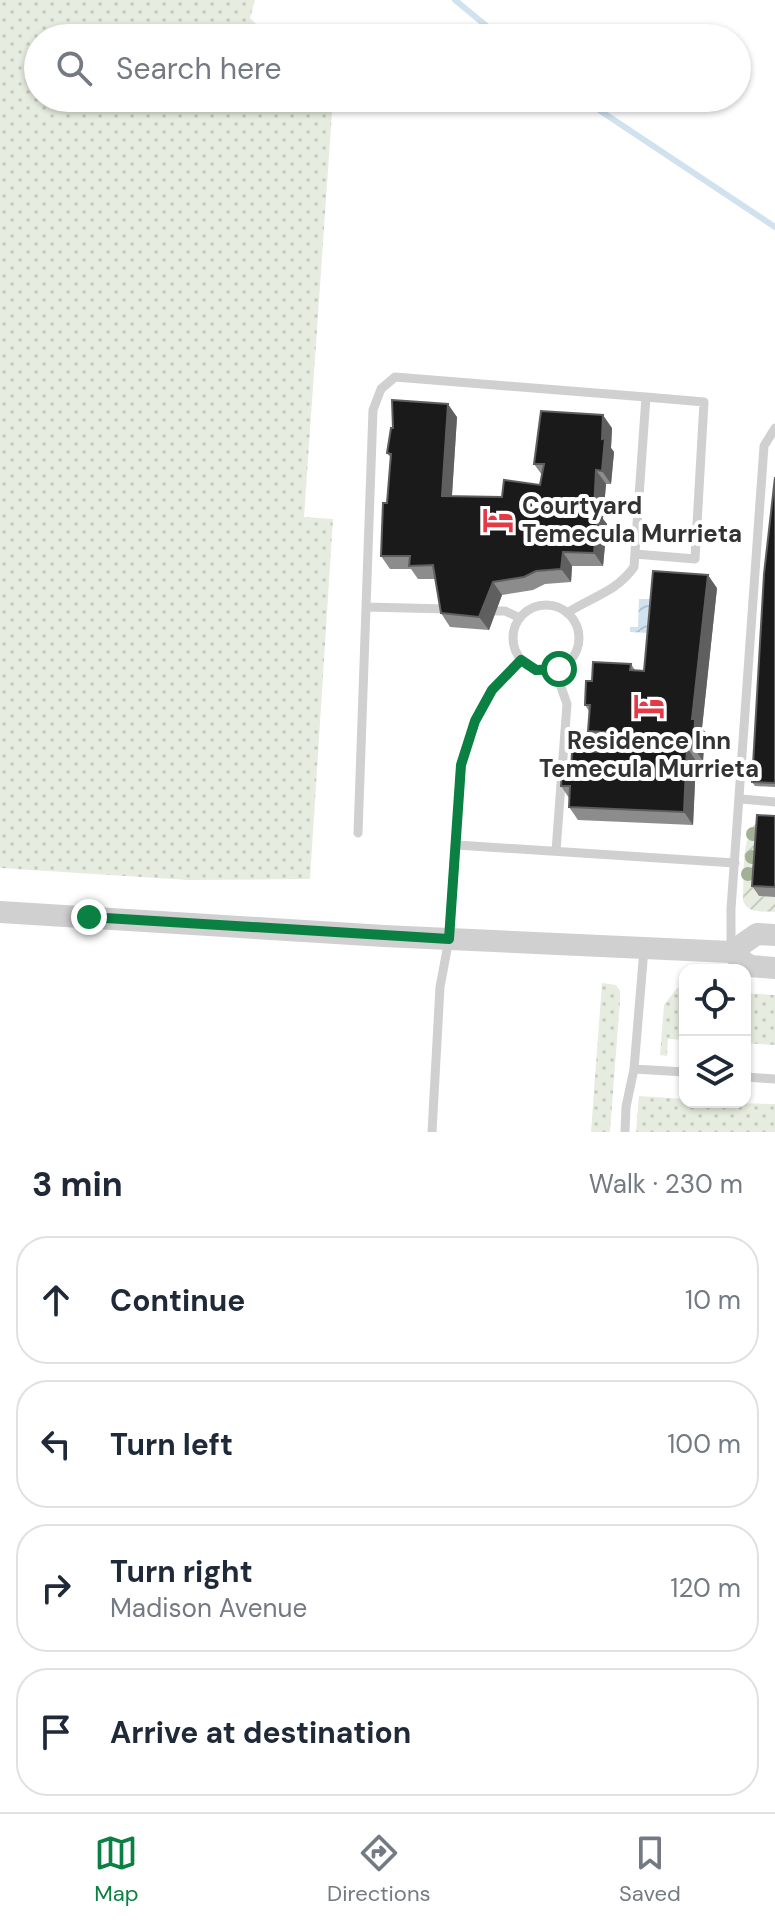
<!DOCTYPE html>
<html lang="en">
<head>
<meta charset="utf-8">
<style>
  body { margin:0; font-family:"DM Sans",sans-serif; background:#f2f2f3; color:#1f2937 }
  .controls { position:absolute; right:24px; bottom:24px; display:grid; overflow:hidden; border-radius:16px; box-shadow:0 2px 6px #0004 }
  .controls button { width:72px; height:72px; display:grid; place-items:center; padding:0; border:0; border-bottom:2px solid #e0e1e3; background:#fff; color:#1f2937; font:40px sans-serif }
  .stop { position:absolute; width:24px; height:24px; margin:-18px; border:6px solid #0b8043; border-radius:50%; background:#fff }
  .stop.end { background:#0b8043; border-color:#fff; box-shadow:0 2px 8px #0008 }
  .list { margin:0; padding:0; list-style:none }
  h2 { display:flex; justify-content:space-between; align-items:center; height:104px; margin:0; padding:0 32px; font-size:34px }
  h2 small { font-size:26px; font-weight:400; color:#747a83 }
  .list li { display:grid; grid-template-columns:52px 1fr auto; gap:24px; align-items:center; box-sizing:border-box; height:128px; margin:0 16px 16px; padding:0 16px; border:2px solid #e0e1e3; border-radius:32px }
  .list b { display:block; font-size:30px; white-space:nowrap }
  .list p { margin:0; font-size:26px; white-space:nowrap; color:#747a83 }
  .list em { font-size:26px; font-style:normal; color:#747a83 }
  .icon { flex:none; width:44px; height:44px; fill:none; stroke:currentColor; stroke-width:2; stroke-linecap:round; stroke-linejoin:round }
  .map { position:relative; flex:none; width:775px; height:1132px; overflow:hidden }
  .search { position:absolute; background:#fff; box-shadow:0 2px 6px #0004; left:24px; right:24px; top:24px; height:88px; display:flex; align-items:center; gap:20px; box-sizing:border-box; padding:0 28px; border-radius:44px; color:#747a83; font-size:30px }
  .sheet { height:680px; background:#fff }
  nav { display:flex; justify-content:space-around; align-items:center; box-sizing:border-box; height:112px; border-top:2px solid #e0e1e3; background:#fff; font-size:22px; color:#747a83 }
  nav a { display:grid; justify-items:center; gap:4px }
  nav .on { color:#0b8043 }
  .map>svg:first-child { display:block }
</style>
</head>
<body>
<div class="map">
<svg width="775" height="1132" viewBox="0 0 775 1132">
  <defs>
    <pattern id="grass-dots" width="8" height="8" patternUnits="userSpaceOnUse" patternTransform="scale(2)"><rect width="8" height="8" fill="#e6ecdf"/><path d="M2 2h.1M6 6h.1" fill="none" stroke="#c6cbc0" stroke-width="1.8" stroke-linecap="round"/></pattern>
    <pattern id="garden-furrows" width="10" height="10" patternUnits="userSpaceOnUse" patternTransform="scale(2)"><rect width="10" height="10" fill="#e6ecdf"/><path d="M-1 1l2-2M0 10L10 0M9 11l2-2" fill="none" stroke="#c6cbc0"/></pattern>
    <pattern id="water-waves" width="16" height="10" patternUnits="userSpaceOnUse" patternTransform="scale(2)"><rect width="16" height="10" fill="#cfe2ee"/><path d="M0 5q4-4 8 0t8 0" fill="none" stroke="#b2c2cd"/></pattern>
  </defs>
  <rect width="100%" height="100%" fill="#fff"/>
  <path fill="url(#grass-dots)" d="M0,0H255L250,18L265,33L274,38H38V98H333L304,517L333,519L310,879L188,880L0,868Z
    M602,983L616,985L620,991V1000L610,1132H591Z
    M677,988L685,989V1040L668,1039L667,1056L660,1055L664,1005Z
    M745,993L775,995V1045L745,1043Z
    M639,1096L685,1099V1102L775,1104V1132H636Z"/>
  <path fill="url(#garden-furrows)" d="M775,816V826L759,825L755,892L760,896L775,897V912C763,911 747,914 743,900C745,874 737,815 775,816Z"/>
  <path fill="url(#water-waves)" d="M639,599H652L650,633L630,632V627H638Z"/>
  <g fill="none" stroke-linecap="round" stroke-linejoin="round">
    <path stroke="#cfe2ee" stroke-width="6" d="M455,0L501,38
      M581,98L775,227"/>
    <path stroke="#d0d0d0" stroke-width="9" d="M513 638a33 33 0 1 1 66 0a33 33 0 1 1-66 0Z
      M366,607L447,609
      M496,611H505L520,618
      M567,613C593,596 615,593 634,567L646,397L704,402L695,559L635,554
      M555,670L567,704L556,851
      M741,799L775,802
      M358,833L373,410L381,389L395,377L646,397
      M457,845L735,863
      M731,948V909L764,446L775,428
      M634,1069L685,1072
      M745,1077L775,1079
      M432,1132L440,987L449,939L461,765L475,721L492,690L521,660
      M625,1132L626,1107L634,1069L644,949"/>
    <path stroke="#d0d0d0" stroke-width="22" d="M0,912L384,936L731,952L750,966L775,968
      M731,952L757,934L775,935"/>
  </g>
  <g fill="#a2b095">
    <circle cx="753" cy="834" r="7"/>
    <circle cx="752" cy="857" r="7"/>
    <circle cx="748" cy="874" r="7"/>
  </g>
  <path fill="#8c8c8c" d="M457,417L452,496L502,497L540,485L542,475L534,464L612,428L611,448L614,452L611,484H606L603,519L607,524L603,566H572L571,582L545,584L533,590L502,595L489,630L450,627L441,613L435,579H418L411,569H390L381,556L391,458L387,453Z
    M775,477V787L755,786L752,782Z
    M717,588L702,728L705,732L703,761H696L693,825L578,820L569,807V798L561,786L571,772L607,752V745L598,744L588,731L589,711L585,705L592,681L631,664L635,670L644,671Z
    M775,816V897L759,896L752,886Z"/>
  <path fill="#5f5f5f" d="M448,404L457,417L451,509L442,496Z
    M603,415L612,428L611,448L614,452L611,484L602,471Z
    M596,470L606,484L603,519L607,524L603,566L594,553V511Z
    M563,552L572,566L571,582L561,569Z
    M708,575L717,588L702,728L705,732L703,761L694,748L692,719Z
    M493,582L502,595L489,630L479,617Z
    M687,747L696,761L693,825L684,812Z"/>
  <path fill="#1a1a1a" stroke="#5f5f5f" stroke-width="2" d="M392,400L448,404L442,496L502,497L504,480L540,485L544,464H534L541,411L603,415L602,439L605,438L602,471L596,470L594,511H598L594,553L563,552L561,569L536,571L524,577L493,582L479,617L441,613L433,565L409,566L410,556H381L383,503H387L391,454L387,453L391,428H393Z
    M775,477V783L752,782L764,574Z
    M653,571L708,575L692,719H695L694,748L687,747L684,812L569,807L570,786H561L562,771L571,772L572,751L607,752V745L631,746L632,734L588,731L590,705H585L586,681H592L593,662L631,664L630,670L644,671Z
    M757,815L775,816V887L752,886Z"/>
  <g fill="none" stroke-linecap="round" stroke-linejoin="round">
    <path stroke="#0b8043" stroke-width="10" d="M89,917L449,939L461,765L475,721L492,690L521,660L536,670L559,669"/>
  </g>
  <defs>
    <symbol id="hotel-bare" viewBox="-9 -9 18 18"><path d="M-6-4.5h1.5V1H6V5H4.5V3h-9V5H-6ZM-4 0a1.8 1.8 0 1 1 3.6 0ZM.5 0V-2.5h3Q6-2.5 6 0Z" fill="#e63946" stroke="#fff" stroke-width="2.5" paint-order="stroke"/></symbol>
  </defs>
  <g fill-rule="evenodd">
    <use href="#hotel-bare" x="476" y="498" width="44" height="44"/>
    <use href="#hotel-bare" x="627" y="684" width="44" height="44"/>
  </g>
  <g text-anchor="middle" stroke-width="8" stroke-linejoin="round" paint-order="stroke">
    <g font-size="24" font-weight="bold" fill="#333" stroke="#fff" text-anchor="start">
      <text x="522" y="514">Courtyard<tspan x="522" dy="28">Temecula Murrieta</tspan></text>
      <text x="649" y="749" text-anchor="middle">Residence Inn<tspan x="649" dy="28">Temecula Murrieta</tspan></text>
    </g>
  </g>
</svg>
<div class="controls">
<button><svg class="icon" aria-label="locate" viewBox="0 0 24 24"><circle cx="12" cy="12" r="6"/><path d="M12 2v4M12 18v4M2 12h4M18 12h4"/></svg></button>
<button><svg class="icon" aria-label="layers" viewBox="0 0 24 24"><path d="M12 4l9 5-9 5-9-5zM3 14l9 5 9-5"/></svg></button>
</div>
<div class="stop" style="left:559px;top:669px"></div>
<div class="stop end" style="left:89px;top:917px"></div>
<div class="search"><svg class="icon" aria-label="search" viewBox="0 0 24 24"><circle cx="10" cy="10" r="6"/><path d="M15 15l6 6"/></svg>Search here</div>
</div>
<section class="sheet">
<h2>3 min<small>Walk · 230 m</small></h2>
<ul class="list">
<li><svg class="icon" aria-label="ahead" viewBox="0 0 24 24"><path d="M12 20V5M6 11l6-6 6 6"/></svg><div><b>Continue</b></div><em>10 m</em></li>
<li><svg class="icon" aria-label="left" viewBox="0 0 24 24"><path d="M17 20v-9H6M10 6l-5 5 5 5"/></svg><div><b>Turn left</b></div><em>100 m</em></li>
<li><svg class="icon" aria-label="right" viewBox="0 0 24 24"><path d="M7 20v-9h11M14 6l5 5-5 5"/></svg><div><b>Turn right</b><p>Madison Avenue</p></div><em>120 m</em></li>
<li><svg class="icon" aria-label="arrive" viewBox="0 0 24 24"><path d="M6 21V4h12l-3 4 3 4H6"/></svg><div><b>Arrive at destination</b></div></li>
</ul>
</section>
<nav>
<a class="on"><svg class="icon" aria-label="map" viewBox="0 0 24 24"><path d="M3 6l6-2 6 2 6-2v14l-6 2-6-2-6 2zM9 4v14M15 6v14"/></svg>Map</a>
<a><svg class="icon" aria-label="directions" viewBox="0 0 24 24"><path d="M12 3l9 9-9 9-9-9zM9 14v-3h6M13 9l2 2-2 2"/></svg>Directions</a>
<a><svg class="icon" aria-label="saved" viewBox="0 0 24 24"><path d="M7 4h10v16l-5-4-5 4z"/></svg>Saved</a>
</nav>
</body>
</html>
